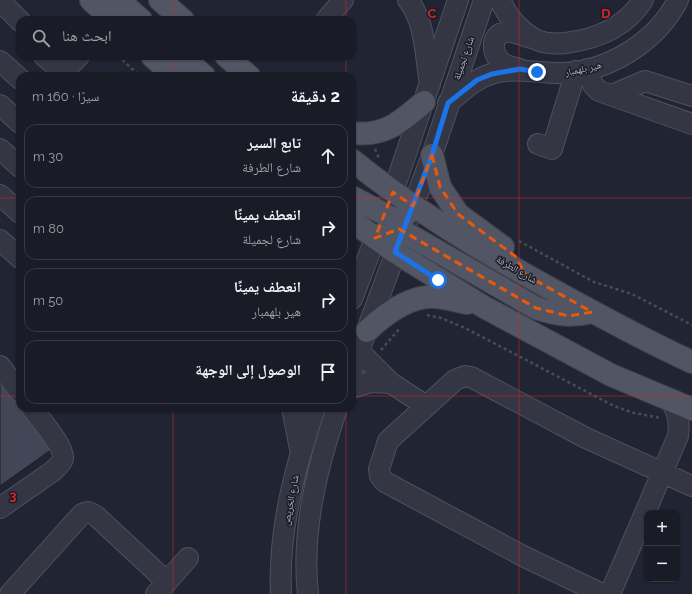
<!DOCTYPE html>
<html lang="ar">
<head>
<meta charset="utf-8">
<style>
  body { margin:0; font-family:Raleway,"Noto Naskh Arabic",sans-serif; background:#262832; color:#f1f3f6; direction:rtl }
  .controls { position:absolute; right:12px; bottom:12px; display:grid; overflow:hidden; border-radius:8px; box-shadow:0 1px 3px #0004 }
  .controls button { width:36px; height:36px; display:grid; place-items:center; padding:0; border:0; border-bottom:1px solid #373943; background:#191b26; color:#f1f3f6; font:20px sans-serif }
  .stop { position:absolute; width:12px; height:12px; margin:-9px; border:3px solid #1a73e8; border-radius:50%; background:#fff }
  .stop.end { background:#1a73e8; border-color:#fff; box-shadow:0 1px 4px #0008 }
  .list { margin:0; padding:0; list-style:none }
  h2 { display:flex; justify-content:space-between; align-items:center; height:52px; margin:0; padding:0 16px; font-size:17px }
  h2 small { font-size:13px; font-weight:400; color:#9fa1a7 }
  .list li { display:grid; grid-template-columns:26px 1fr auto; gap:12px; align-items:center; box-sizing:border-box; height:64px; margin:0 8px 8px; padding:0 8px; border:1px solid #373943; border-radius:12px }
  .list b { display:block; font-size:15px; white-space:nowrap }
  .list p { margin:0; font-size:13px; white-space:nowrap; color:#9fa1a7 }
  .list em { font-size:13px; font-style:normal; color:#9fa1a7 }
  .icon { flex:none; width:22px; height:22px; fill:none; stroke:currentColor; stroke-width:2; stroke-linecap:round; stroke-linejoin:round }
  .map { position:relative; flex:none; width:692px; height:594px; overflow:hidden; direction:ltr }
  .search { position:absolute; background:#191b26; box-shadow:0 1px 3px #0004; left:16px; top:16px; width:340px; height:44px; display:flex; align-items:center; gap:10px; box-sizing:border-box; padding:0 14px; border-radius:12px; color:#9fa1a7; font-size:15px }
  .panel { position:absolute; background:#191b26; box-shadow:0 1px 3px #0004; left:16px; top:72px; width:340px; height:340px; border-radius:12px; direction:rtl }
  .map>svg:first-child { display:block }
</style>
</head>
<body>
<div class="map">
<svg width="692" height="594" viewBox="0 0 692 594">
  <rect width="100%" height="100%" fill="#212432"/>
  <path fill="#434657" stroke="#1c1e2a" d="M0,374L20,401V408H26L55,447L0,486Z"/>
  <g fill="none" stroke-linecap="round" stroke-linejoin="round">
    <defs>
      <path id="minor" d="M408,0C426,23 425,56 430,84
        M500,0C507,16 518,29 533,38C543,44 556,44 566,43C597,39 626,27 643,0
        M0,1L20,21
        M326,20L343,0
        M44,56L67,76
        M0,61L20,79
        M520,69C513,67 505,66 500,61C491,52 491,34 506,32C513,31 524,36 531,38
        M587,69L593,85L599,91L692,124
        M63,72L79,56
        M612,95L645,81L692,96
        M448,103C462,92 474,79 491,74C515,66 539,74 564,73C610,71 657,41 678,0
        M0,105L20,123
        M538,144L552,149L576,71
        M0,149L20,167
        M0,195L20,213
        M0,240L20,258
        M352,299L393,192L458,0
        M359,351L391,383L426,406
        M0,366L20,392
        M352,370L432,155L484,0
        M352,388L370,382L391,383
        M292,408L300,449
        M0,508L53,471C57,467 61,464 63,459C65,447 39,418 32,408
        M10,594L82,514L88,512L95,515L167,582
        M156,594L188,558
        M281,594C278,530 295,468 315,408
        M308,594C301,532 317,467 337,408
        M602,594L523,556L385,482L380,476L379,469L388,441L455,380L465,376L471,377L586,438L692,486
        M610,594L678,436C680,422 678,412 670,400"/>
      <path id="major" d="M91,0L113,20
        M119,0L141,20
        M160,0L183,20
        M152,56L174,76
        M182,56L204,76
        M226,56L249,76
        M352,133C384,137 401,122 424,102
        M432,155L440,187L458,214L503,247
        M352,160C411,208 476,247 542,284C591,311 641,339 692,362
        M352,197L392,218C401,219 406,217 411,209
        M352,221L395,252L484,307L611,375L692,409
        M375,238L384,233L399,229L536,308C556,315 572,317 592,312
        M367,331C385,314 410,295 436,297C447,298 457,301 467,303"/>
    </defs>
    <use href="#minor" stroke="#4f515e" stroke-width="22"/>
    <use href="#major" stroke="#3e404d" stroke-width="24"/>
    <path stroke="#454e55" stroke-width="2.5" stroke-dasharray="3 3" stroke-linecap="butt" d="M118,56L140,76
      M375,149L379,158
      M519,241L594,282L632,294L692,325
      M427,315L441,318L465,328L614,406L634,413L661,418
      M381,350L400,328"/>
    <use href="#minor" stroke="#343643" stroke-width="20"/>
    <use href="#major" stroke="#525563" stroke-width="22"/>
  </g>
  <g fill="none" stroke-linecap="round" stroke-linejoin="round">
    <path stroke="#1a73e8" stroke-width="5" d="M438,280L395,252L432,155L448,103L477,80L492,74L520,69L537,72"/>
  </g>
  <path fill="none" stroke="#e8590c" stroke-width="3" stroke-dasharray="8 5" stroke-linejoin="round" d="M432,155L440,187L458,214L515,256L526,275L592,312L569,316L536,308L399,229L375,238L393,192L413,206Z"/>
  <path fill="none" stroke="#d62828" stroke-width="1" stroke-opacity="0.55" d="M173,0V20M346,0V20M519,0V594M173,56V76M346,56V76M0,198H20M352,198H692M0,396H20M352,396H692M173,408V594M346,408V594"/>
  <g text-anchor="middle" stroke-width="3" stroke-linejoin="round" paint-order="stroke">
    <g font-size="10" fill="#aeb0c0" stroke="#1a1c28">
      <text transform="translate(463 58) rotate(-71)" y="4">شارع لجميلة</text>
      <text transform="translate(583 68) rotate(-12)" y="4">هير بلهمبار</text>
      <text transform="translate(517 269) rotate(30)" y="4">شارع الطرفة</text>
      <text transform="translate(290 500) rotate(-79)" y="4">شارع الخريص</text>
    </g>
  </g>
  <g font-size="13" text-anchor="middle" font-weight="bold" fill="#d62828" stroke="#1a1c28" stroke-width="3" stroke-linejoin="round" paint-order="stroke">
    <text x="432" y="18">C</text>
    <text x="606" y="18">D</text>
    <text x="13" y="500">3</text>
  </g>
</svg>
<div class="controls">
<button>+</button>
<button>−</button>
</div>
<div class="stop" style="left:438px;top:280px"></div>
<div class="stop end" style="left:537px;top:72px"></div>
<div class="search"><svg class="icon" aria-label="search" viewBox="0 0 24 24"><circle cx="10" cy="10" r="6"/><path d="M15 15l6 6"/></svg>ابحث هنا</div>
<section class="panel">
<h2>2 دقيقة<small>سيرًا · 160 m</small></h2>
<ul class="list">
<li><svg class="icon" aria-label="ahead" viewBox="0 0 24 24"><path d="M12 20V5M6 11l6-6 6 6"/></svg><div><b>تابع السير</b><p>شارع الطرفة</p></div><em>30 m</em></li>
<li><svg class="icon" aria-label="right" viewBox="0 0 24 24"><path d="M7 20v-9h11M14 6l5 5-5 5"/></svg><div><b>انعطف يمينًا</b><p>شارع لجميلة</p></div><em>80 m</em></li>
<li><svg class="icon" aria-label="right" viewBox="0 0 24 24"><path d="M7 20v-9h11M14 6l5 5-5 5"/></svg><div><b>انعطف يمينًا</b><p>هير بلهمبار</p></div><em>50 m</em></li>
<li><svg class="icon" aria-label="arrive" viewBox="0 0 24 24"><path d="M6 21V4h12l-3 4 3 4H6"/></svg><div><b>الوصول إلى الوجهة</b></div></li>
</ul>
</section>
</div>
</body>
</html>
